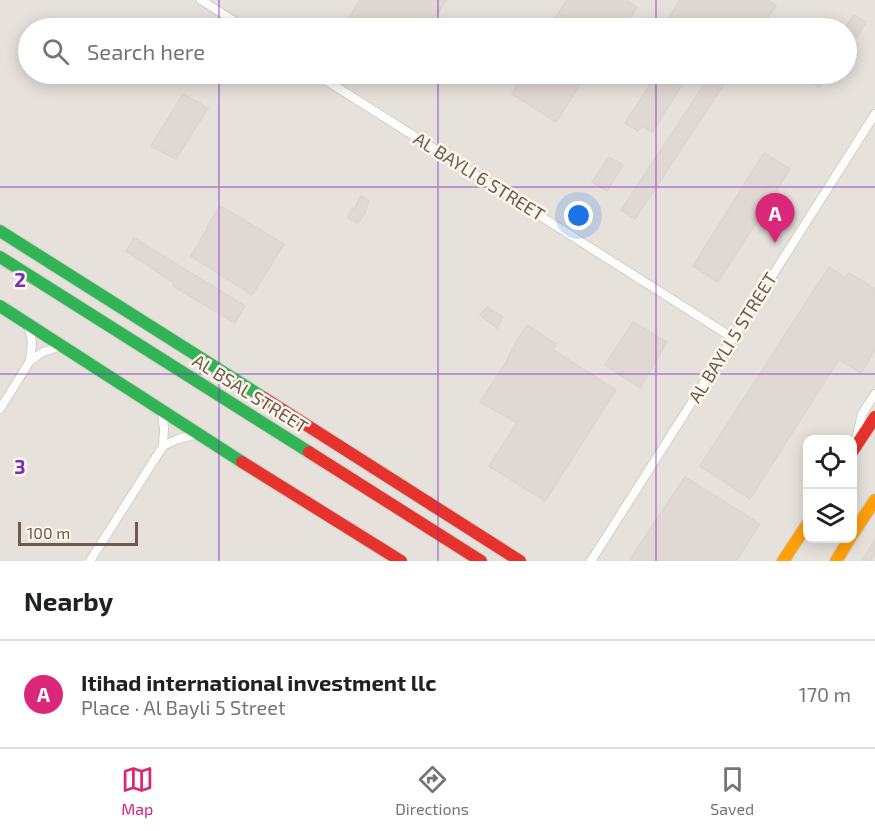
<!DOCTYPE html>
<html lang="en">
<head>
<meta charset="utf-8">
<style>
  body { margin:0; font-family:"Exo 2",sans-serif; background:#f2f2f2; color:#202124 }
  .controls { position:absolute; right:18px; bottom:18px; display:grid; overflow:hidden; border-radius:12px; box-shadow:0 3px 15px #0003 }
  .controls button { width:54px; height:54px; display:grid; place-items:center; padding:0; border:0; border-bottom:2px solid #e0e0e0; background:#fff; color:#202124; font:30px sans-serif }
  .scale { position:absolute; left:18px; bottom:15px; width:120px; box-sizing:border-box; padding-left:6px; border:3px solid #6e5a4e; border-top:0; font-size:16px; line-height:21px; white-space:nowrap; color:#6e5a4e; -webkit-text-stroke:4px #fcf6eb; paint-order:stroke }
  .you { position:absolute; left:579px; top:216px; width:21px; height:21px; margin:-15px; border:4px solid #fff; border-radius:50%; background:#1a73e8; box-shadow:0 0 0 9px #1a73e833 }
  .badge { display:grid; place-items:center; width:39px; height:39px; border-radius:50%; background:#db2777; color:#fff; font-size:20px; font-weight:700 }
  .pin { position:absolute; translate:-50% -50px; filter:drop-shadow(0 2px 3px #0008) }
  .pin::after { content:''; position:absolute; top:32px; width:21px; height:18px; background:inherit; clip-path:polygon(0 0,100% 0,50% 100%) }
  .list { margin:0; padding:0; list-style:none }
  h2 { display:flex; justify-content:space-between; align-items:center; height:78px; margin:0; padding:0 24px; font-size:26px }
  h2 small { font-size:20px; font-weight:400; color:#757577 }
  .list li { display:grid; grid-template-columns:39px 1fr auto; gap:18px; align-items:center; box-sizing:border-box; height:108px; padding:0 24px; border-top:2px solid #e0e0e0 }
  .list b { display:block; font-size:22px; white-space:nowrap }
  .list p { margin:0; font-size:20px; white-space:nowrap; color:#757577 }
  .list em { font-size:20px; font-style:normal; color:#757577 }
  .icon { flex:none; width:33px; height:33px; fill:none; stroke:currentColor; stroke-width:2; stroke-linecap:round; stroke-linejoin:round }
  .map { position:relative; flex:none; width:875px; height:561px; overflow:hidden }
  .search { position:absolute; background:#fff; box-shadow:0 3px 15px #0003; left:18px; right:18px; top:18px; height:66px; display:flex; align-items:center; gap:15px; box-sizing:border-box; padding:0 21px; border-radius:33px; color:#757577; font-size:22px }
  .sheet { height:186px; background:#fff }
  nav { display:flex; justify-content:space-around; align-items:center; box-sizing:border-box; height:84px; border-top:2px solid #e0e0e0; background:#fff; font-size:16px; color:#757577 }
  nav a { display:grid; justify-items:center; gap:3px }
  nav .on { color:#db2777 }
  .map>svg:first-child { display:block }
</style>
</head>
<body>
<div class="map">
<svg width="875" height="561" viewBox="0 0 875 561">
  <rect width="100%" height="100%" fill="#f4f1ea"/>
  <path fill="#e6e1db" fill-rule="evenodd" d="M0,0H875V561H0ZM28,28H846V74H28ZM808,440H852V538H808Z"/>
  <path fill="#e0d9d3" stroke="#dcd4cd" stroke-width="1.5" d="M360,0H446L429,28H342Z
    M567,0H625L637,7L624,28H569L554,20Z
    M680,0H768L776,5L762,28H682L668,19Z
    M854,15L866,22L856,38L846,32V27Z
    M524,74H587L556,122L512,94Z
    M657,74H689L652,132L642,126L638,131L625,123Z
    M711,74H731L635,219L621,210Z
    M798,74H827L819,87Z
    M183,94L208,108L176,159L151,146Z
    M764,153L790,169L718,282L693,266Z
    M609,157L623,165L607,191L592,182Z
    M361,196L369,201L365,213L358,223L348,218L352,208L354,209Z
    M220,206L284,244L252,295L191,256L208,228L207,227Z
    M134,238L245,306L235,323L173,286L174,283L126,251Z
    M829,267L845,278L849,273L875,289V350L861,373L839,359L750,499L700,466Z
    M487,307L503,317L497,328L480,315Z
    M633,322L667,342L640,388L605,365Z
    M527,325L556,344L553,350L616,390L545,501L489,466L517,423L480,402L505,364L515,344Z
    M685,477L760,524L736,561H629Z
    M875,540V554L870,561H861Z"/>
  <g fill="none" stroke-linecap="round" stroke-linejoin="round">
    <defs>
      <path id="street" d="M201,0L245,28
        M316,74L733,338
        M28,324L32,342L30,361
        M0,409L30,361L43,352L61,346
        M856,440L862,414L875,394
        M163,446L178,439L198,434
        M90,561L163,446L164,429L162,411
        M591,561L875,114"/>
      <path id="fast" d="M0,231L264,398
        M0,257L309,452
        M0,306L242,462"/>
      <path id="slow" d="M852,535L875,500
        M783,561L808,523
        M836,561L850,538"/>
      <path id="jam" d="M264,398L520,561
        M309,452L481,561
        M852,452L875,417
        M242,462L401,561"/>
    </defs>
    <use href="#street" stroke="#d3cec8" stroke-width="10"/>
    <use href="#fast" stroke="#d3cdc6" stroke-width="14"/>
    <use href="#slow" stroke="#d3cdc6" stroke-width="14"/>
    <use href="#jam" stroke="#d3cdc6" stroke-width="14"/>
    <use href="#street" stroke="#fdfdfc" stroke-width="8"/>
    <use href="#fast" stroke="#30b455" stroke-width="12"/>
    <use href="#slow" stroke="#ff9f0a" stroke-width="12"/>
    <use href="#jam" stroke="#e5322d" stroke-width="12"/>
  </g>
  <path fill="none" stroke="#7b2cbf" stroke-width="1.5" stroke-opacity="0.55" d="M219,0V28M438,0V28M656,0V28M219,74V561M438,74V561M656,74V561M0,187H875M0,374H875"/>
  <g text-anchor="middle" stroke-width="5" stroke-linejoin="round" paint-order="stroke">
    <g font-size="18" fill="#6e5a4e" stroke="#fcf6eb">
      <text transform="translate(479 177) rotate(32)" y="6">AL BAYLI 6 STREET</text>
      <text transform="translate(733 338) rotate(-58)" y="6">AL BAYLI 5 STREET</text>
      <text transform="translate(250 394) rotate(32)" y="6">AL BSAL STREET</text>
    </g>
  </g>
  <g font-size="20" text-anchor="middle" font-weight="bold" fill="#7b2cbf" stroke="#fcf6eb" stroke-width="5" stroke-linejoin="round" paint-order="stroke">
    <text x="20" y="287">2</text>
    <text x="20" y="474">3</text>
  </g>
</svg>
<div class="controls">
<button><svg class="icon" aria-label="locate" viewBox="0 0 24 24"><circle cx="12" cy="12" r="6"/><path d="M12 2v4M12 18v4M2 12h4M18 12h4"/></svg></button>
<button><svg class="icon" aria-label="layers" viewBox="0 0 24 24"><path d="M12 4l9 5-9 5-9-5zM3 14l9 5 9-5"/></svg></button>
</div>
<div class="scale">100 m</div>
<div class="you"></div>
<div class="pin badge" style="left:775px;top:243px">A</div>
<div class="search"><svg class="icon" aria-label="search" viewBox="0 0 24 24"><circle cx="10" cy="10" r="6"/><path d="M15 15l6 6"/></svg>Search here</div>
</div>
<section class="sheet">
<h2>Nearby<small></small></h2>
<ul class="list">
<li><span class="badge">A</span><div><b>Itihad international investment llc</b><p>Place · Al Bayli 5 Street</p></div><em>170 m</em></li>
</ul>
</section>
<nav>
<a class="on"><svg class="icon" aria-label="map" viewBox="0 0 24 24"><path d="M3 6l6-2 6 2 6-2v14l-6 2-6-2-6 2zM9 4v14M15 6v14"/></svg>Map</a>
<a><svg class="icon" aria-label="directions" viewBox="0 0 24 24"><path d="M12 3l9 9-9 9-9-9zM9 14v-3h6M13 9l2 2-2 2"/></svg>Directions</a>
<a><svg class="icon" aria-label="saved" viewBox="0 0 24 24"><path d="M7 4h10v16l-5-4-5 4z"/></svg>Saved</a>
</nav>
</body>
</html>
